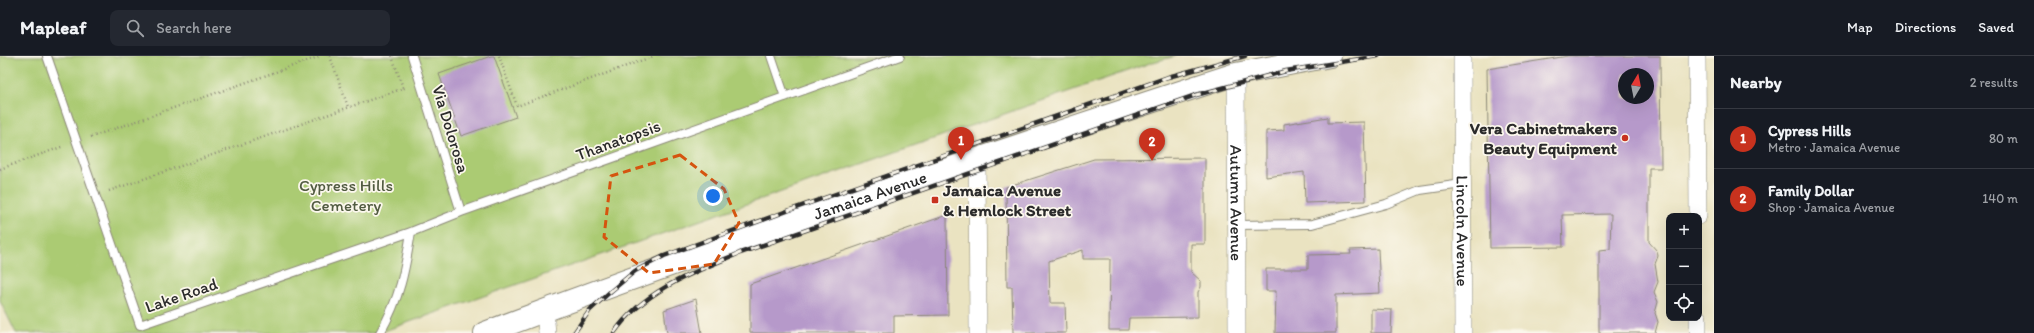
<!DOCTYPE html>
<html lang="en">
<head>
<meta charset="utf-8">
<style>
  body { margin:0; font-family:Itim,sans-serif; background:#242831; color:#f1f3f6 }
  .controls { position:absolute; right:12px; bottom:12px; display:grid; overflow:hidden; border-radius:8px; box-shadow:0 4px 16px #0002 }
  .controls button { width:36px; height:36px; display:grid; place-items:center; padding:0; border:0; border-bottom:1px solid #363941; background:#171b24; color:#f1f3f6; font:20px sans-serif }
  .compass { position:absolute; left:1618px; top:12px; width:36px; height:36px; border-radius:50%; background:#171b24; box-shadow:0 4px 16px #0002; rotate:10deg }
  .you { position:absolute; left:713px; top:140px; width:14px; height:14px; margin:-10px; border:3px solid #fff; border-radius:50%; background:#1a73e8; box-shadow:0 0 0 6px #1a73e833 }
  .badge { display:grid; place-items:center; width:26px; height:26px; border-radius:50%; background:#c8321e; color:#fff; font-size:13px; font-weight:700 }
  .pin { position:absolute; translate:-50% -33px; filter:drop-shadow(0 1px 2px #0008) }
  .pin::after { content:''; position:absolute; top:21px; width:14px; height:12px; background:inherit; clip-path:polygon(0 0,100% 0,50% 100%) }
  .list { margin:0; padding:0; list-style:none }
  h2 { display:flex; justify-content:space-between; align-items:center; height:52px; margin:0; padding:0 16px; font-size:17px }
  h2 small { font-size:13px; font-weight:400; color:#9ea1a6 }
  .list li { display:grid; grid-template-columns:26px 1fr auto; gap:12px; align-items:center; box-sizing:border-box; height:60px; padding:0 16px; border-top:1px solid #363941 }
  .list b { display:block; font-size:15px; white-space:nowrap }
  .list p { margin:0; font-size:13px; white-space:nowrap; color:#9ea1a6 }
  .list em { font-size:13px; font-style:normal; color:#9ea1a6 }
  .icon { flex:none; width:22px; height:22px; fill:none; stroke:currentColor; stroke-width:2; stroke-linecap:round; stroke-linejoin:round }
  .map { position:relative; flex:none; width:1714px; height:277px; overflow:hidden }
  header { display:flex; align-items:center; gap:24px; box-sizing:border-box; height:56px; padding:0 20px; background:#171b24; border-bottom:1px solid #363941 }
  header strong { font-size:19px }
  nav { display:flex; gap:22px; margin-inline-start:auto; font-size:14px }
  .search { width:280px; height:36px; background:#242831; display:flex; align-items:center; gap:10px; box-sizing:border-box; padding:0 14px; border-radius:8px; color:#9ea1a6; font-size:15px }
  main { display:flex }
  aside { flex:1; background:#171b24 }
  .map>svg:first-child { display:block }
</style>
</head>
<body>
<header>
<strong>Mapleaf</strong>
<div class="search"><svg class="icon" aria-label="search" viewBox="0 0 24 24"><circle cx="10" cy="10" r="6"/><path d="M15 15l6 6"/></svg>Search here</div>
<nav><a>Map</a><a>Directions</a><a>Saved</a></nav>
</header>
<main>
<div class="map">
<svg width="1714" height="277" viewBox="0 0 1714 277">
  <rect width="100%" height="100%" fill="#fbf7ec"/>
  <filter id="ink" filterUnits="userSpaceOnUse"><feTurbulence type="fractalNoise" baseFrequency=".025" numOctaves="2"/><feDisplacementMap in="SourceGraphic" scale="8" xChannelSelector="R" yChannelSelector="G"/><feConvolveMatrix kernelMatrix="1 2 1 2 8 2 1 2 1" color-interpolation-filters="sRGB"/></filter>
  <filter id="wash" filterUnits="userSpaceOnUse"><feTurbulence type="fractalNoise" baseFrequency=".012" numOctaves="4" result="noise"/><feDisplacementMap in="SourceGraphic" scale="16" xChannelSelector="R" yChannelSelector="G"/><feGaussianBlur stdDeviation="0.9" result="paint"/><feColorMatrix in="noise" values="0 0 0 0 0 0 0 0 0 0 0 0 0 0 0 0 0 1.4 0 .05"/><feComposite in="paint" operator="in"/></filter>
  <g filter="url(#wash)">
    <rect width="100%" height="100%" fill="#eae3c1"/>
    <path fill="#abcb73" stroke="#6b7b4f" d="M0,0H1176L1153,6L378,277H16L0,245Z"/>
    <g id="blocks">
      <path fill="#b699ca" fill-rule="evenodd" d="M491,0H494L516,61L461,80L439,18Z
        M1568,0H1660L1661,112H1649V186L1657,195L1658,200L1655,208L1658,226L1654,236L1658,246L1655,257L1658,266L1655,277H1599V194L1610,193L1611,158L1562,159L1563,191L1490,192L1487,13ZM1624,18H1648V42H1624Z
        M1328,61V67L1364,66L1366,145L1305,147L1304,116L1266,121V75L1284,74V68Z
        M1205,102V188H1191V216L1201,225V231L1198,236V261L1129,262L1128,274H1109L1110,203H1083V194L1049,205L1050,247H1065L1066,277H1013L1012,231H1007L1006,131L1094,103Z
        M947,159L948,259L894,260V277H750V228Z
        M1378,193L1380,237L1336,239V277H1275L1276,235H1266V213H1308V199L1351,198L1350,194Z
        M696,243L702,277H667L664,254Z
        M1371,253L1392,254L1391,277H1371Z"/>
    </g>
  </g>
  <g filter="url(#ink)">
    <use href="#blocks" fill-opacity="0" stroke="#8a8776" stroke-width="1"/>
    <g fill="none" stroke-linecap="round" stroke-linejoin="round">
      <defs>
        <path id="lane" d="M47,0L140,269L411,176L461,156L900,0
          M412,0L461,156
          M771,0L785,41
          M1236,169L1312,168L1386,148L1420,134L1462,128
          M380,277C400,242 405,215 411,176"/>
        <g id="street">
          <path id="s1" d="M1462,0L1463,277"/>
          <path d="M1697,0L1698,160"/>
          <path id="s2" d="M1236,18L1237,277"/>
          <path d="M977,103L978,277"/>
          <path d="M545,255L547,277"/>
          <path d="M1698,262V277"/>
        </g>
        <g id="secondary">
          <path id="s3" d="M485,277C722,187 964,107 1205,28L1236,18L1330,0"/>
        </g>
      </defs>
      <use href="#lane" stroke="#8a8776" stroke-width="10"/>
      <use href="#street" stroke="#8a8776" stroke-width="18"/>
      <use href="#secondary" stroke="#8a8776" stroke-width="24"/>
      <path stroke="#8a8776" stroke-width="2.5" stroke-dasharray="1 3" stroke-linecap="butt" d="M330,0L348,51
        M392,0L403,32
        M499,0L517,50L654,0
        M91,81L321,0
        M0,113L64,90
        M109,135L407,31"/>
      <use href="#lane" stroke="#fff" stroke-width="8"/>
      <use href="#street" stroke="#fff" stroke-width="17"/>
      <use href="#secondary" stroke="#fff" stroke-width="22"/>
      <defs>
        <path id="rail" d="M574,277L590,254L611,235L635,215L664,200L790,154L1168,21L1245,0
          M614,277C644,234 694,216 740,197L1196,39L1286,15L1378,0"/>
      </defs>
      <use href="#rail" stroke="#2b2b2b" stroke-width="4.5"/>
      <use href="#rail" stroke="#fbf7ec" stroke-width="3" stroke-dasharray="9" stroke-linecap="butt"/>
    </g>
  </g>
  <path fill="none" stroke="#d5540f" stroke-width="3" stroke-dasharray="8 5" stroke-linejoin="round" d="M680,99L724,133L739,167L714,208L649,217L604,181L611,120Z"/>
  <g fill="#c8321e" stroke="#fbf7ec" stroke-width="1.5">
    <circle cx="1625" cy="82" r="4"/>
    <rect x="931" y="140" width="8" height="8" rx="2"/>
  </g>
  <g text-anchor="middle" stroke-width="3.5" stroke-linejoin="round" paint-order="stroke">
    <g font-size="17" font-weight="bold" fill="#2b2b2b" stroke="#fbf7ec" text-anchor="end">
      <text x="1617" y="78">Vera Cabinetmakers<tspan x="1617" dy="20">Beauty Equipment</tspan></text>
      <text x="943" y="140" text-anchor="start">Jamaica Avenue<tspan x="943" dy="20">&amp; Hemlock Street</tspan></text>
    </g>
    <g font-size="17" fill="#2b2b2b" stroke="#fbf7ec">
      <text transform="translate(451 73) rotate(73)" y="6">Via Dolorosa</text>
      <text transform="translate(618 84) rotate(-20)" y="6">Thanatopsis</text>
      <text dy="6" stroke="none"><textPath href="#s3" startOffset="409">Jamaica Avenue</textPath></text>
      <text dy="6" stroke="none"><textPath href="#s2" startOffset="129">Autumn Avenue</textPath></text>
      <text dy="6" stroke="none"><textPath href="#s1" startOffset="175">Lincoln Avenue</textPath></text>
      <text transform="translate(181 239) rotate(-19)" y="6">Lake Road</text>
    </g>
    <g font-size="17" fill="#515b41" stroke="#fbf7ec">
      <text x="346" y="135">Cypress Hills<tspan x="346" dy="20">Cemetery</tspan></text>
    </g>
  </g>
</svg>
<div class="controls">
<button>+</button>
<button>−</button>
<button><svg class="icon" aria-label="locate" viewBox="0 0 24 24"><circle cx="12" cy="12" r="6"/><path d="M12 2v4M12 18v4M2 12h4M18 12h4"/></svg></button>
</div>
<svg class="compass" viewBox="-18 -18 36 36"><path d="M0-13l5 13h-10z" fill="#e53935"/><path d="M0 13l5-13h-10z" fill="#9ea1a6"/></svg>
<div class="you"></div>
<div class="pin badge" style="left:961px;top:104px">1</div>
<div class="pin badge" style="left:1152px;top:105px">2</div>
</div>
<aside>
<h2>Nearby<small>2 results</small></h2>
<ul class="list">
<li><span class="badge">1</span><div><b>Cypress Hills</b><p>Metro · Jamaica Avenue</p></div><em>80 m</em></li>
<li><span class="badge">2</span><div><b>Family Dollar</b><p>Shop · Jamaica Avenue</p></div><em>140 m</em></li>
</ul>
</aside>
</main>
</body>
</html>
